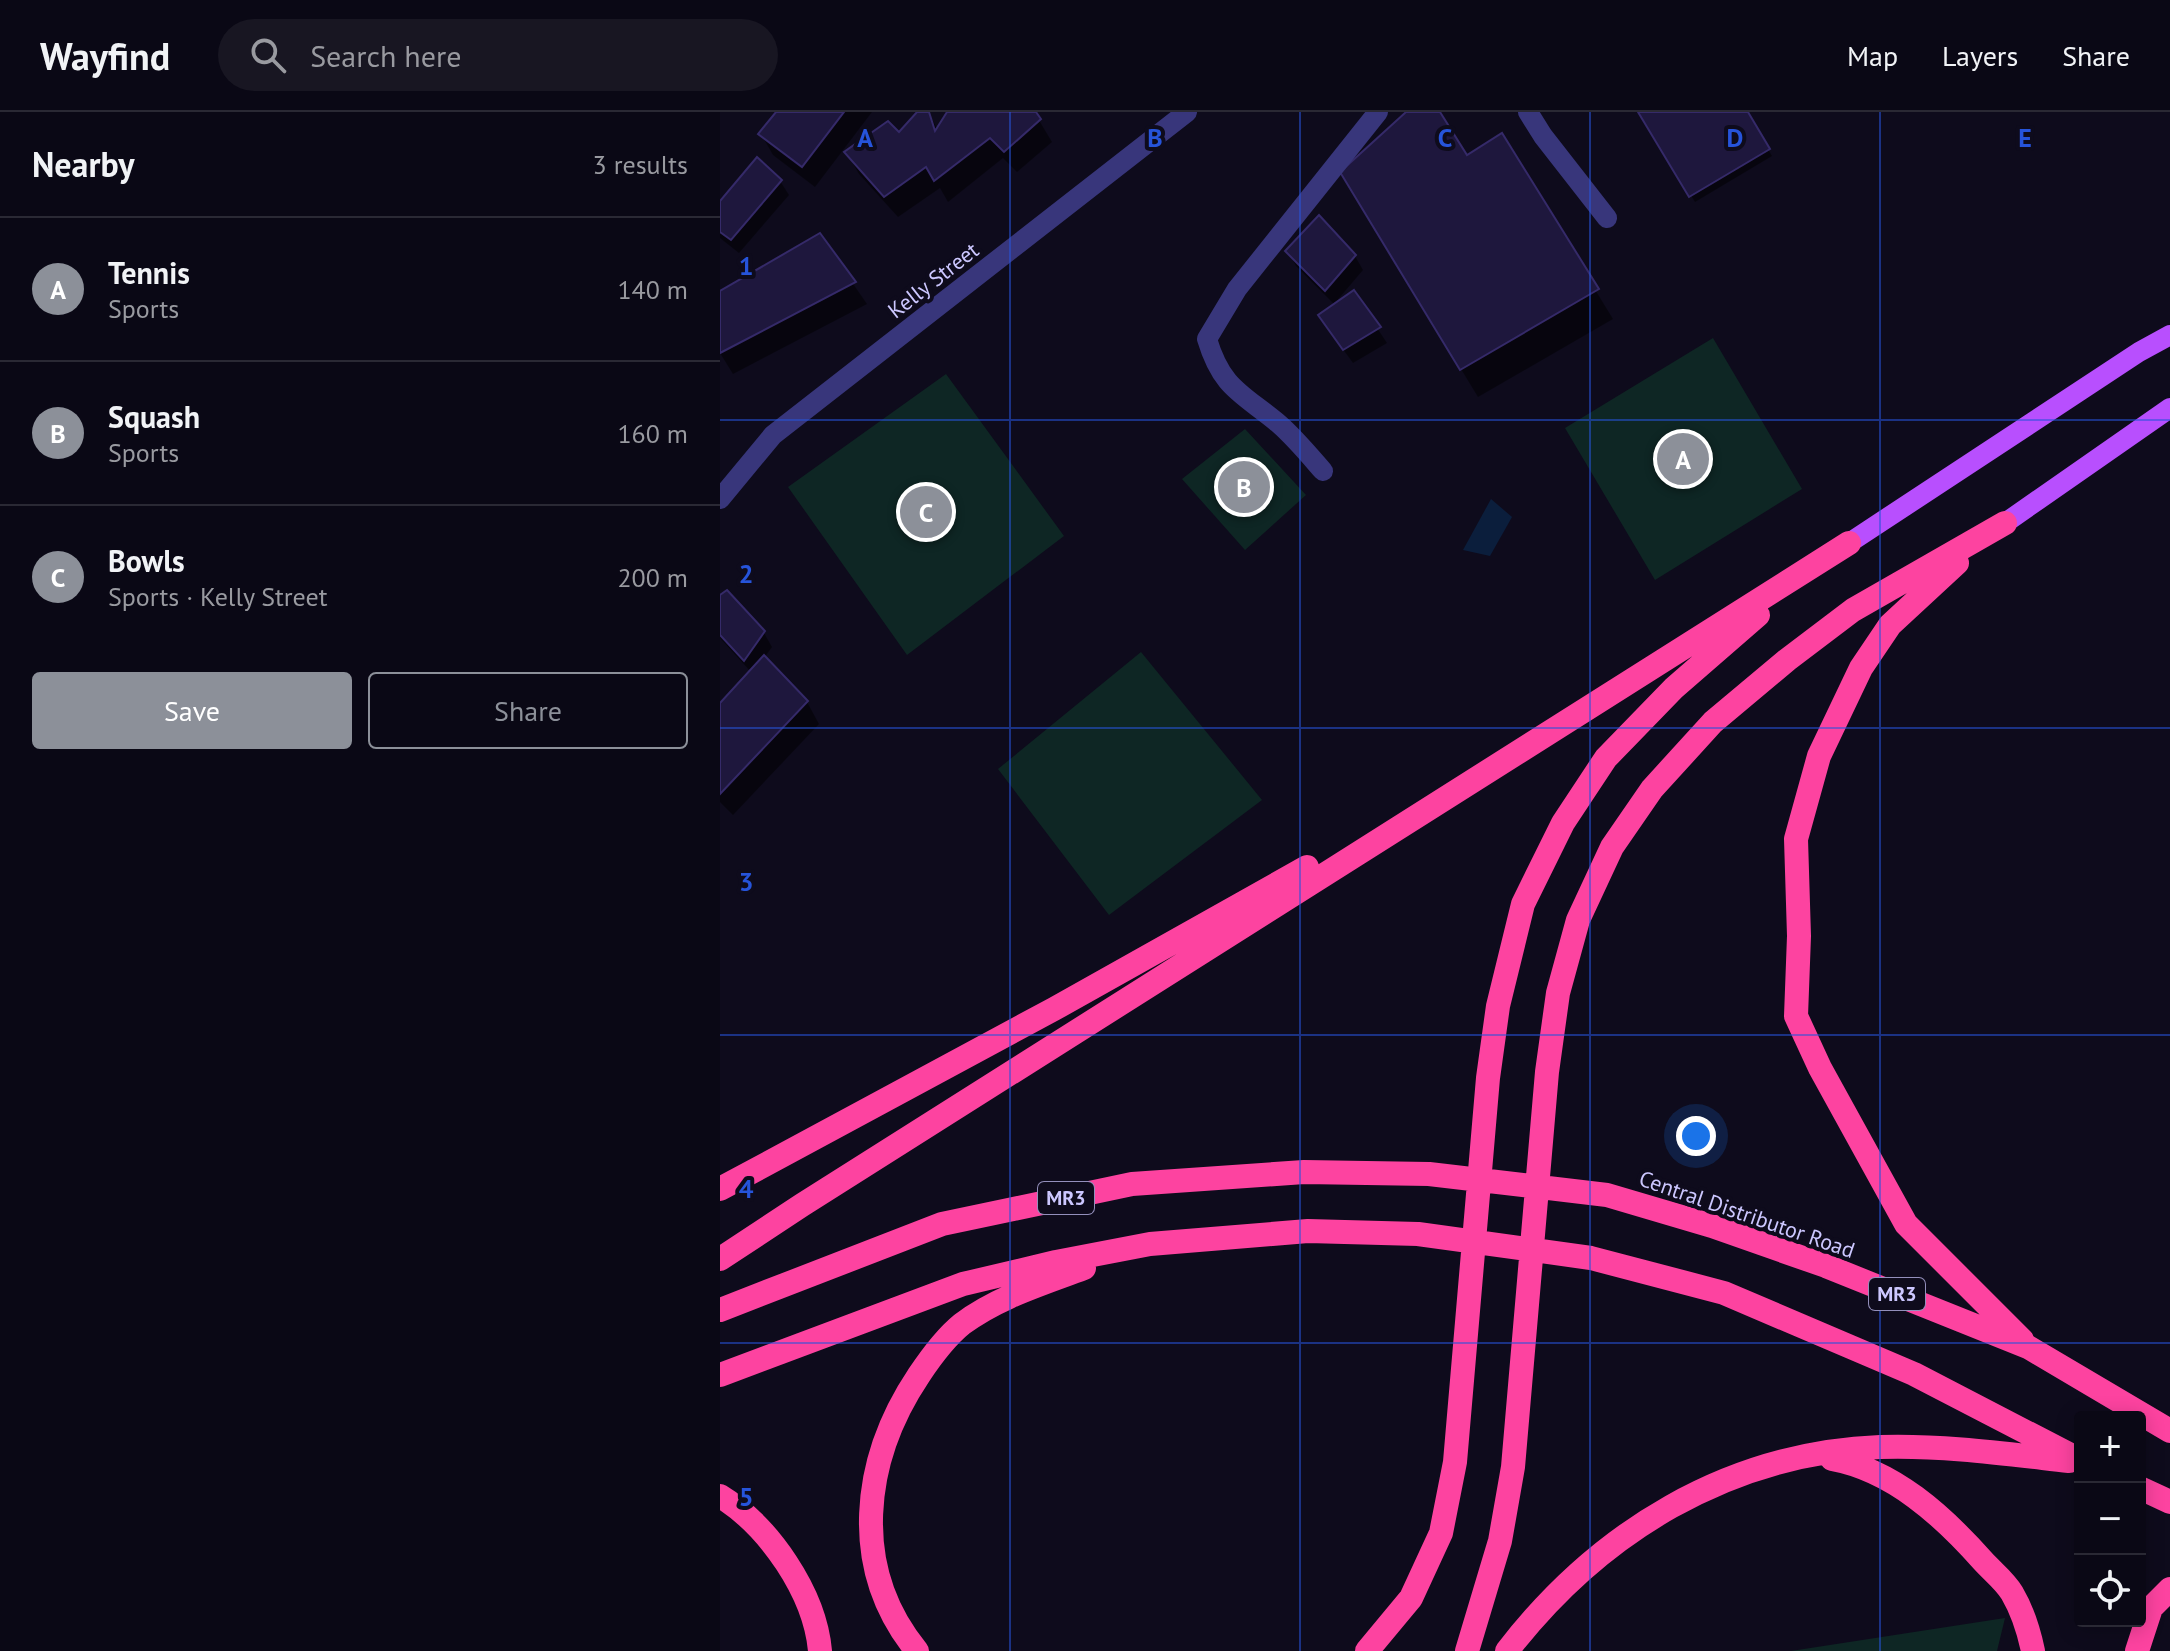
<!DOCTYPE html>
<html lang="en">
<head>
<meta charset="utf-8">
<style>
  body { margin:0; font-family:"PT Sans",sans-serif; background:#181622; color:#f1f3f6 }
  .controls { position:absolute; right:24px; bottom:24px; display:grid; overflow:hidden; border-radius:8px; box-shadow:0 4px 20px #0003 }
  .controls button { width:72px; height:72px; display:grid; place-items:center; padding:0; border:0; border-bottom:2px solid #2a2934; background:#0a0815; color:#f1f3f6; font:40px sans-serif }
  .you { position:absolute; left:976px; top:1024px; width:28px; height:28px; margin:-20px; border:6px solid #fff; border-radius:50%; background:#1a73e8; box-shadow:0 0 0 12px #1a73e833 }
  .badge { display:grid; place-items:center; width:52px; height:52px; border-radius:50%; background:#8c9099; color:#fff; font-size:26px; font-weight:700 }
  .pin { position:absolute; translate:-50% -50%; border:4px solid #fff; box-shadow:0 2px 8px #0006 }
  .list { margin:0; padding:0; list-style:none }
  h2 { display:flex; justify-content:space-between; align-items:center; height:104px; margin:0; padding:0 32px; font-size:34px }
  h2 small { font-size:26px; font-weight:400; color:#999aa0 }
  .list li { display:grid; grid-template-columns:52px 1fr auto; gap:24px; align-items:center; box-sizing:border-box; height:144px; padding:0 32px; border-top:2px solid #2a2934 }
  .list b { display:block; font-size:30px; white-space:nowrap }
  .list p { margin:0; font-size:26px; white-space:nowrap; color:#999aa0 }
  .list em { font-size:26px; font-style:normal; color:#999aa0 }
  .actions { display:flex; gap:16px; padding:24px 32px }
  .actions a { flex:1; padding:18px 0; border:2px solid #8c9099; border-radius:8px; text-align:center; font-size:28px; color:#8c9099 }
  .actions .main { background:#8c9099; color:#fff }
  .icon { flex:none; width:44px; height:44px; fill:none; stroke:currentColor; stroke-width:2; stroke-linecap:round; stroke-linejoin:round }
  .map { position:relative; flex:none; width:1450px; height:1539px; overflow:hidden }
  header { display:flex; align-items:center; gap:48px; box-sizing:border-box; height:112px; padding:0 40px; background:#0a0815; border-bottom:2px solid #2a2934 }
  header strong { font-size:38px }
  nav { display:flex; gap:44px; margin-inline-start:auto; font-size:28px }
  .search { width:560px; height:72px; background:#181622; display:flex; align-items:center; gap:20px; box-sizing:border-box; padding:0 28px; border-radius:44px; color:#999aa0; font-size:30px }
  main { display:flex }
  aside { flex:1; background:#0a0815 }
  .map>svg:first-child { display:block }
</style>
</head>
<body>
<header>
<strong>Wayfind</strong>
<div class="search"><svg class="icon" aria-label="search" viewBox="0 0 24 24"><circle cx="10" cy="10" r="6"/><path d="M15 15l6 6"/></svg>Search here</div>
<nav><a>Map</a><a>Layers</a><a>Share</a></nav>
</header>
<main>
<aside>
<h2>Nearby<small>3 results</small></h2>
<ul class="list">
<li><span class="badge">A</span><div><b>Tennis</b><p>Sports</p></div><em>140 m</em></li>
<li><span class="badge">B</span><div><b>Squash</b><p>Sports</p></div><em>160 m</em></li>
<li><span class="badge">C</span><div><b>Bowls</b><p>Sports · Kelly Street</p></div><em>200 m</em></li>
</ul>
<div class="actions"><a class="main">Save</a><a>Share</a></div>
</aside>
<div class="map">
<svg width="1450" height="1539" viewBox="0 0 1450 1539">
  <rect width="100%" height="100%" fill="#0e0b1c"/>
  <path fill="#0e2624" d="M993,226L1082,377L935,468L845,316Z
    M226,262L344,424L187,543L68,375Z
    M525,317L586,383L525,438L462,367Z
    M421,540L542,688L389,803L278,657Z
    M1285,1506L1277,1539H1071Z"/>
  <path fill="#0b1e3c" d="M771,387L792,405L770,444L743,438Z"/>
  <path fill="#0007" d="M59,0H152L95,75L53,43L41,22Z
    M200,0H208L218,18L230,0H314L332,30L297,60L283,46L228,90L220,76L178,105L139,62L127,41L179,23Z
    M689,0H718L747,46L781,24L893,207L758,285L639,89Z
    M920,0H1026L1052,44L975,90Z
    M60,69L69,83L19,141L0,126V92Z
    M100,124L147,192L13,262L0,241V181Z
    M568,139L635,144L643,158L614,192L576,154Z
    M633,180L667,231L633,251L609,218Z
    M0,485L44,521L52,535L44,546L87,590L99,612L13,703L0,690V594L31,560L0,526Z"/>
  <path fill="#1e173d" stroke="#352a69" stroke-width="2" d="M56,0H124L82,55L38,22Z
    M197,0H209L215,19L227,0H316L321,7L284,40L270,26L214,69L206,55L164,85L124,40L168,9L179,20Z
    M686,0H720L747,43L782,21L879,177L740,258L620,60Z
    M918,0H1028L1050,37L969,85Z
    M37,45L62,68L11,128L0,120V89Z
    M599,103L636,143L605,179L565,139Z
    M100,121L136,170L0,241V179Z
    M634,178L661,215L623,238L598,203Z
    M7,478L45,519L24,549L0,523V483Z
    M44,543L88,589L0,682V591Z"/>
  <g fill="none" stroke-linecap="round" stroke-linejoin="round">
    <path stroke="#38367b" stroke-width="20" d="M808,0L823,24L887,106
      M603,359C589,343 575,326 559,312C522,281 502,277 487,227L517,177L658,0"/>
    <path stroke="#38367b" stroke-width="20" d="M0,387L53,323L467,0"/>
    <path stroke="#b84ffe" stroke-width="20" d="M1285,411L1450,296
      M1129,431L1419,240L1450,223"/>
    <path stroke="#fd43a0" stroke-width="24" d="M1237,451L1170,513L1141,556L1099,644L1076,727L1079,824L1076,904L1100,956L1186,1112L1302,1228
      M0,1077L334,897L587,755
      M0,1147L82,1093L1129,431
      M0,1198L222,1112L412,1072L584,1060L709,1062L887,1083L992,1114L1106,1154L1308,1235L1450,1319
      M0,1263L243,1172L336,1150L430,1132L588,1119L698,1122L871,1146L1004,1181L1194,1262L1360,1348
      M1112,1347C1173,1358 1223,1404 1263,1449C1272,1459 1285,1469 1292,1481C1302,1498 1309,1520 1313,1539
      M1420,1376L1450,1390
      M0,1384C49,1414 95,1481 100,1539
      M197,1539C129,1456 142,1348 199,1263C211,1245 226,1225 242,1212C278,1185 322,1172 364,1156
      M647,1539L691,1486L721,1421L735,1350L768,966L778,894L803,792L843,711L886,646L954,576L1038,503
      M747,1539L780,1429L793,1355L827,960L838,881L858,808L892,735L932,677L993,610L1067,548L1133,498L1285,411
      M787,1539C879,1420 1008,1341 1160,1335C1223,1333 1287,1342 1349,1349
      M1417,1539L1431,1496L1450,1477"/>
  </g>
  <path fill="none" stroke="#2654da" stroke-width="2" stroke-opacity="0.55" d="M290,0V1539M580,0V1539M870,0V1539M1160,0V1539M0,308H1450M0,616H1450M0,923H1450M0,1231H1450"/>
  <g text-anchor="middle" stroke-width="8" stroke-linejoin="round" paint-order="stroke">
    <g fill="#0e0b1c" stroke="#938fbb" stroke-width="2">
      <rect x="318" y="1070" width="56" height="32" rx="6"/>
      <rect x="1149" y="1166" width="56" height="32" rx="6"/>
    </g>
    <g font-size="20" font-weight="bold" fill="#ccc7ff">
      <text x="346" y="1093">MR3</text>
      <text x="1177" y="1189">MR3</text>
    </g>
    <g font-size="22" fill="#ccc7ff" stroke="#0e0b1c">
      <text transform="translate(213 168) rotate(-38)" y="8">Kelly Street</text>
      <text transform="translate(1027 1102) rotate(19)" y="8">Central Distributor Road</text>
    </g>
  </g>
  <g font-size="26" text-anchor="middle" font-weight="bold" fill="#2654da" stroke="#0e0b1c" stroke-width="8" stroke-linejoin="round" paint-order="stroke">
    <text x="145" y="35">A</text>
    <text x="435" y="35">B</text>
    <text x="725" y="35">C</text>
    <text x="1015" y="35">D</text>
    <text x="1305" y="35">E</text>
    <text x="26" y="163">1</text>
    <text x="26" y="471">2</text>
    <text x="26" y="779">3</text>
    <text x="26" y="1086">4</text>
    <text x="26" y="1394">5</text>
  </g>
</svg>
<div class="controls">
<button>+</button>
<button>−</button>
<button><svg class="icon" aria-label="locate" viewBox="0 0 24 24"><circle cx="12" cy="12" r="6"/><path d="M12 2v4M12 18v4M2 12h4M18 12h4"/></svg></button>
</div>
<div class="you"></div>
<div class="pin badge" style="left:963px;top:347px">A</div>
<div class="pin badge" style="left:524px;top:375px">B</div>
<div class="pin badge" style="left:206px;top:400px">C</div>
</div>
</main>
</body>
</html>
